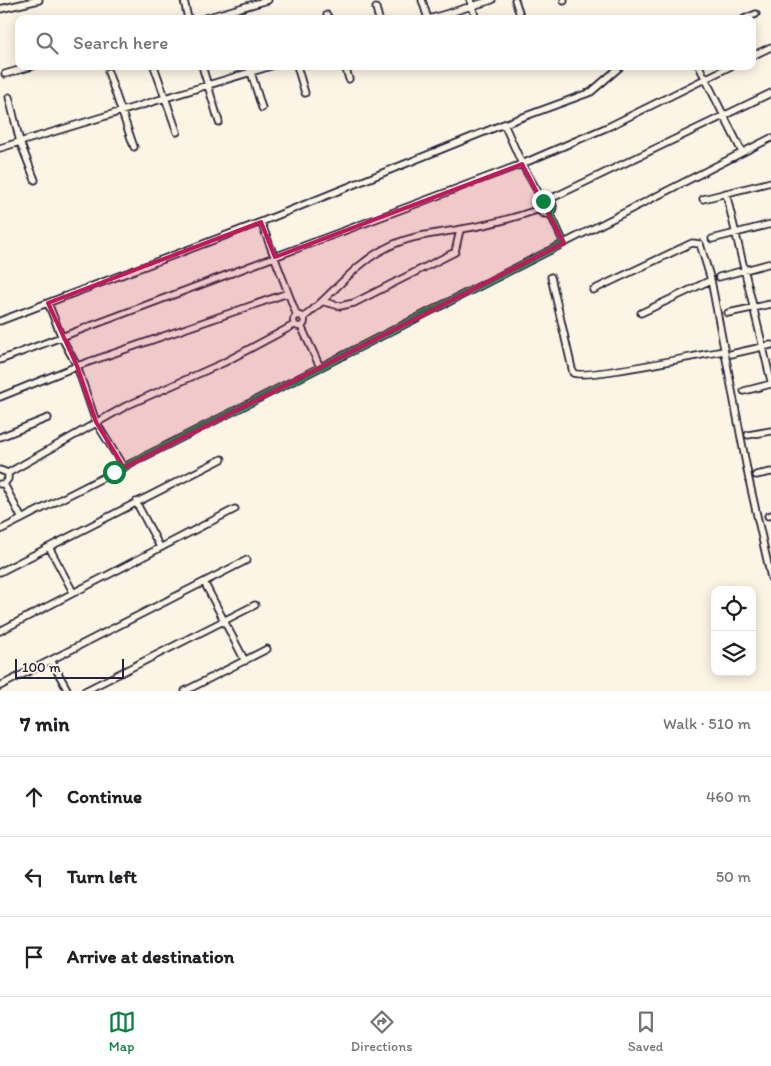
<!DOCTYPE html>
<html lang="en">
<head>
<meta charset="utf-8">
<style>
  body { margin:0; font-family:Itim,sans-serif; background:#f2f2f2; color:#202124 }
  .controls { position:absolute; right:15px; bottom:15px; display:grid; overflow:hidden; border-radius:10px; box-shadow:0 2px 12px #0003 }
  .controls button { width:45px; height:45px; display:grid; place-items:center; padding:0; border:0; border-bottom:1px solid #e0e0e0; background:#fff; color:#202124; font:25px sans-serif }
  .scale { position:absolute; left:15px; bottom:12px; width:109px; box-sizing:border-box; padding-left:5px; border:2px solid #22223b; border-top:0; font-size:14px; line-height:18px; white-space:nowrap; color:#22223b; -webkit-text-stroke:4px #fcf5e5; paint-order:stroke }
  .stop { position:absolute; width:15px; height:15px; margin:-11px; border:4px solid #0b8043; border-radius:50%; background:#fff }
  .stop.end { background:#0b8043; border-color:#fff; box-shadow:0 1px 5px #0008 }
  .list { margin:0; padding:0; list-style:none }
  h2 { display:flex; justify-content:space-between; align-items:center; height:65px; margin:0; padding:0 20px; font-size:21px }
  h2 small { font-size:16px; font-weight:400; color:#757577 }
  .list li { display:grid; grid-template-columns:32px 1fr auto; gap:15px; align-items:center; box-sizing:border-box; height:80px; padding:0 20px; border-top:1px solid #e0e0e0 }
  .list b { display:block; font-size:19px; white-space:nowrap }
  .list em { font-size:16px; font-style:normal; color:#757577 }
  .icon { flex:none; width:28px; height:28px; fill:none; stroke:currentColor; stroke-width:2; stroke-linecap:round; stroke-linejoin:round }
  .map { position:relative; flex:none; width:771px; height:691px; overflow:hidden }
  .search { position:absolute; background:#fff; box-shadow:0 2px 12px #0003; left:15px; right:15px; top:15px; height:55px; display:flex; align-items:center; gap:12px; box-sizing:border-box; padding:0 18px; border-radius:10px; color:#757577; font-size:19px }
  .sheet { height:305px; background:#fff }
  nav { display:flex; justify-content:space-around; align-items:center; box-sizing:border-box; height:70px; border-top:1px solid #e0e0e0; background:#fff; font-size:14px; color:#757577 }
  nav a { display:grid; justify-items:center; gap:2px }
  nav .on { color:#0b8043 }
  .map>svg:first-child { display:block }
</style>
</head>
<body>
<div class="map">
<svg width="771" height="691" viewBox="0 0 771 691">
  <rect width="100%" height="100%" fill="#fcf5e5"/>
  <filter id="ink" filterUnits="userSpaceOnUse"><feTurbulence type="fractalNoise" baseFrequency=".02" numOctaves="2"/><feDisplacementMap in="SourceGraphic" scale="10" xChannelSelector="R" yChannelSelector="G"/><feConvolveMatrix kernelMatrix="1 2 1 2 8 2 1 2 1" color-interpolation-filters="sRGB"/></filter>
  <g filter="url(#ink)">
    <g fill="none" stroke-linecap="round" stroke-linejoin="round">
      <defs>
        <path id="street" d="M184,0L188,19
          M422,0L428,19
          M470,0L476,19
          M515,0L520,15
          M564,0V1
          M376,8L379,19
          M0,9L39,0
          M327,15L329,19
          M202,19L268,0
          M429,19L492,0
          M744,19L756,14
          M752,56L771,47
          M154,66L177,132
          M202,66L219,122
          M249,66L262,108
          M297,66L305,93
          M345,66L349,79
          M699,66L742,152
          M108,72L134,147
          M5,74L33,66
          M9,97L20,142L35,180
          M504,124L591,92L621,66
          M0,148L271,66
          M726,193L771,381
          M703,199L771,182
          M548,200L771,93
          M539 207a7 7 0 1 1 14 0a7 7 0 1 1-14 0Z
          M550,213L564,243
          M261,222L297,316
          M712,239L771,224
          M551,277L573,373C584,380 702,354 724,351
          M719,277L771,263
          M593,290L692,243L700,244L711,280L749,480L771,578
          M324,302L340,306L354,303L455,252L460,230
          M48,303L62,338L77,366L96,422L124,468
          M641,313L711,280
          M728,313L771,304
          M293.5 321a5.5 5.5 0 1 1 11 0a5.5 5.5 0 1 1-11 0Z
          M303,318C333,295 353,264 388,247C411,235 436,234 462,229C488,225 514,218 540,209
          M0,321L261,222L504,124L522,164L543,201
          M301,326L320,367
          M731,354L771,345
          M0,360L522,164L610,126L731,66
          M744,391L771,384
          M0,397L77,366L288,293
          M748,435L771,431
          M0,437L48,418
          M0,470L8,473V479L4,484H0
          M8,473L126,406L223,363L294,325
          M756,475L771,472
          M4,484L22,519
          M136,502L160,547
          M768,516L771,515
          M0,530L771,138
          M49,547L73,592
          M0,572L222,459
          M204,582L245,661
          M0,631L235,509
          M51,660L68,691
          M0,686L247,560
          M85,691L255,605
          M185,691L267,649"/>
      </defs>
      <use href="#street" stroke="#22223b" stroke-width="9"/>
      <use href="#street" stroke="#fcf5e5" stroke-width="5.5"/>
    </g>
  </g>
  <g fill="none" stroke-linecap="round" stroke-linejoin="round" filter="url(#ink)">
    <path stroke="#0b8043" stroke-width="6" d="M114,472L564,243L550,213L553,208L552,204L548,200L543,201"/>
  </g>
  <path fill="#c2185b" fill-opacity="0.2" stroke="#c2185b" stroke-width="4" stroke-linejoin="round" d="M522,164L564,243L124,468L96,422L77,366L48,303L261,222L275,257Z"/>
</svg>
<div class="controls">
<button><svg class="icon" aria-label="locate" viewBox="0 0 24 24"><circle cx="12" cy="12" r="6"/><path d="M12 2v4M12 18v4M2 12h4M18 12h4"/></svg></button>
<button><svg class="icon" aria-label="layers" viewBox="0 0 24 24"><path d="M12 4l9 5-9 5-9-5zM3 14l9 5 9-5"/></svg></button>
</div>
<div class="scale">100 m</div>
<div class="stop" style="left:114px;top:472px"></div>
<div class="stop end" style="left:543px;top:201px"></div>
<div class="search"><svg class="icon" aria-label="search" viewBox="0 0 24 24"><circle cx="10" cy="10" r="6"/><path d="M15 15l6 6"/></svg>Search here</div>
</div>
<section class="sheet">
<h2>7 min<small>Walk · 510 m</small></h2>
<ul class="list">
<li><svg class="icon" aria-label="ahead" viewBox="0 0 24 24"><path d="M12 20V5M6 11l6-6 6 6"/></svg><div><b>Continue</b></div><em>460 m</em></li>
<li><svg class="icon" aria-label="left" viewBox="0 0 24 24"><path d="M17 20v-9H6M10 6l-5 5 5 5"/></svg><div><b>Turn left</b></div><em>50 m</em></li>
<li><svg class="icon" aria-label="arrive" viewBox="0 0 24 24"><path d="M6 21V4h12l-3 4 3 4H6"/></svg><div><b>Arrive at destination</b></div></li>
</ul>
</section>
<nav>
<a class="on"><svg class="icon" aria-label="map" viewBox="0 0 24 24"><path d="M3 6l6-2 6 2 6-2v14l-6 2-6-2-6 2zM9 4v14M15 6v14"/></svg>Map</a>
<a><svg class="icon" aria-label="directions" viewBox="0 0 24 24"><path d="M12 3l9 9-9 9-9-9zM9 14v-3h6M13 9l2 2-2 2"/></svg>Directions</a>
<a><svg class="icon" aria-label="saved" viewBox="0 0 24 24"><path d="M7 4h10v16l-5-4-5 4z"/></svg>Saved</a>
</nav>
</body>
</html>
